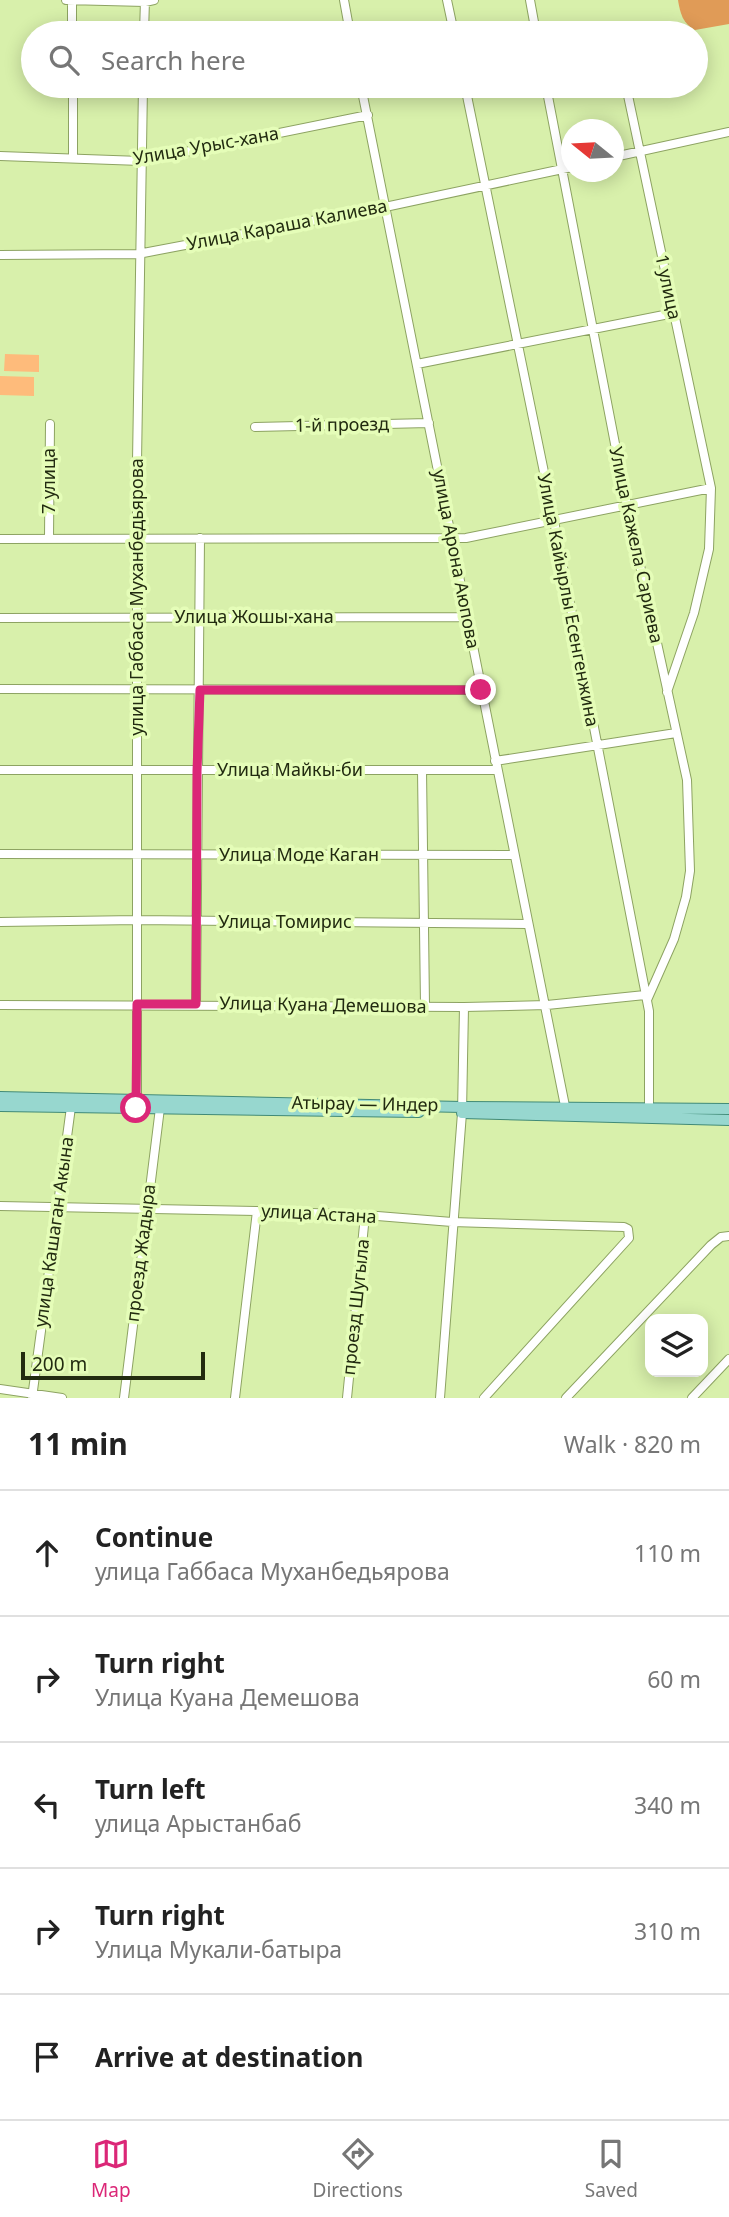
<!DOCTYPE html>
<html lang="en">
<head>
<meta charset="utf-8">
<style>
  body { margin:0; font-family:"Noto Sans",sans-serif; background:#f6f6f6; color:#222 }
  .controls { position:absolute; right:21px; bottom:21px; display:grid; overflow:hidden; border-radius:14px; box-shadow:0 4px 18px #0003 }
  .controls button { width:63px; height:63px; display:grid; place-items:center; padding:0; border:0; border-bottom:2px solid #e0e0e0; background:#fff; color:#222; font:35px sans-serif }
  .compass { position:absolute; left:561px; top:119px; width:63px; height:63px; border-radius:50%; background:#fff; box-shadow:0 4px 18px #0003; rotate:288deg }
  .scale { position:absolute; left:21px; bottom:18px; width:184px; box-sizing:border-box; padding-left:7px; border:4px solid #222b10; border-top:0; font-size:19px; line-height:24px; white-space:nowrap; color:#222b10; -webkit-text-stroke:5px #e5fdb8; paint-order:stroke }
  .stop { position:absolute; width:21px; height:21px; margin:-16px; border:5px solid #db2777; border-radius:50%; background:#fff }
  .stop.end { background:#db2777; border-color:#fff; box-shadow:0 2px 7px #0008 }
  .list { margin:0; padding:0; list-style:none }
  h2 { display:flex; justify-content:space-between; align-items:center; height:91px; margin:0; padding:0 28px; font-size:30px }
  h2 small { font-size:23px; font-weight:400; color:#767676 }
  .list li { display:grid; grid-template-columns:46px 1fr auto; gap:21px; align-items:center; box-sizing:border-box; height:126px; padding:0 28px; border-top:2px solid #e0e0e0 }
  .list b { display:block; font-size:26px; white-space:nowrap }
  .list p { margin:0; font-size:23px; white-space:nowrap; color:#767676 }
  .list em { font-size:23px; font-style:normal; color:#767676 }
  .icon { flex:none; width:38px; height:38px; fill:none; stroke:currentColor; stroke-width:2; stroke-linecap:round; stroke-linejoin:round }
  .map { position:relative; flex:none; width:729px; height:1398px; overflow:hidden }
  .search { position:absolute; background:#fff; box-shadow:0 4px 18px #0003; left:21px; right:21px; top:21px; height:77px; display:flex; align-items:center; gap:18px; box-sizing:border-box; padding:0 24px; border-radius:38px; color:#767676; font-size:26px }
  .sheet { height:721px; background:#fff }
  nav { display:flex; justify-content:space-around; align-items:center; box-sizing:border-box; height:98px; border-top:2px solid #e0e0e0; background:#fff; font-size:19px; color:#767676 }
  nav a { display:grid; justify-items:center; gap:4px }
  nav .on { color:#db2777 }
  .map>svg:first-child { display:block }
</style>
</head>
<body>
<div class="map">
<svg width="729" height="1398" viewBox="0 0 729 1398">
  <rect width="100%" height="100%" fill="#d8f0ab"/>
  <path fill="#febb7b" d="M5,354L39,355V372L4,371Z
    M0,376L34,377V396L0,395Z"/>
  <path fill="#e09b57" d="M678,0H729V24L695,30C683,24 680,13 678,0Z"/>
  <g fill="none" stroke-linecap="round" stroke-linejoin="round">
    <defs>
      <path id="minor" d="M66,0L145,2L154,0
        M72,0V33
        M344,0L350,33
        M447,0L454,33
        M530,0L536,33
        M144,33L145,0
        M73,86V158
        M361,86L566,1111
        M465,86L554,521L649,1011V1115
        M546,86L627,506L687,780L690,871L686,897L674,939L647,1000
        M626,86L711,488L709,549L694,613L667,692
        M0,156L141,161L368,115
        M614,157L729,132
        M0,255L138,254L385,207L572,167
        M417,364L674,313
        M255,427L429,423
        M49,538L50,424
        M0,539L466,538L711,488
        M0,618L466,617
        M0,689L481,690
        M495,761L676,733
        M0,770H497
        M422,770L425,1006
        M0,854L514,855
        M0,922L137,920L527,924
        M196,1004L200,538
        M0,1005L464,1007L547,1005L645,995
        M137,1105V462L143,86
        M0,1206L257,1211L365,1215L452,1222L624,1227L628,1229L629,1238L484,1398
        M0,1389L62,1398
        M32,1398L71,1107
        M124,1398L160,1108
        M235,1398L257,1211
        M347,1398L365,1215
        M440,1398L462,1113L464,1007
        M566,1398L711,1245L721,1237L729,1236
        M692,1398L729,1359"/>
      <path id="major" d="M0,1097L462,1107L729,1109
        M0,1106L419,1112
        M462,1113L729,1120"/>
    </defs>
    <use href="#minor" stroke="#8da362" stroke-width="10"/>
    <use href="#major" stroke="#418a77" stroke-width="12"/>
    <use href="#minor" stroke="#fff" stroke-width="8"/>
    <use href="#major" stroke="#97d7cf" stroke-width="10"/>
  </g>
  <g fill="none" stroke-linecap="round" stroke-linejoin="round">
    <path stroke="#db2777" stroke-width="9" d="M136,1108L137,1004H196L197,771L200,690H481"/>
  </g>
  <g text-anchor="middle" stroke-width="7" stroke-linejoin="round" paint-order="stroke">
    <g font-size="18" fill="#222b10" stroke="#e5fdb8">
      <text transform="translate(206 146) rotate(-10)" y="6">Улица Урыс-хана</text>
      <text transform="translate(287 225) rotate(-11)" y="6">Улица Караша Калиева</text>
      <text transform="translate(668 287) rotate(78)" y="6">1 улица</text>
      <text transform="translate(342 425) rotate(-1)" y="6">1-й проезд</text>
      <text transform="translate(49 481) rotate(-90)" y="6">7 улица</text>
      <text transform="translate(636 545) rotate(78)" y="6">Улица Кажела Сариева</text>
      <text transform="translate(456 559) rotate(79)" y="6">улица Арона Аюпова</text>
      <text transform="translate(137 597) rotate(-90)" y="6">улица Габбаса Муханбедьярова</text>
      <text transform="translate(568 600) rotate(79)" y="6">Улица Кайырлы Есенгенжина</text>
      <text x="254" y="623">Улица Жошы-хана</text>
      <text x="290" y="776">Улица Майкы-би</text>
      <text x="299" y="861">Улица Моде Каган</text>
      <text x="285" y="928">Улица Томирис</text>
      <text transform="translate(323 1005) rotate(1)" y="6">Улица Куана Демешова</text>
      <text transform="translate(365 1104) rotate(1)" y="6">Атырау — Индер</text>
      <text transform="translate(319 1214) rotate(3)" y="6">улица Астана</text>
      <text transform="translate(54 1232) rotate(-82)" y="6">улица Кашаган Акына</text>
      <text transform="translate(141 1253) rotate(-83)" y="6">проезд Жадыра</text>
      <text transform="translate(356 1307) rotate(-84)" y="6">проезд Шугыла</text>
    </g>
  </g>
</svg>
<div class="controls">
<button><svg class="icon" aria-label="layers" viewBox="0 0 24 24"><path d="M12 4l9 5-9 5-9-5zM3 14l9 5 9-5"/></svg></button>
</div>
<svg class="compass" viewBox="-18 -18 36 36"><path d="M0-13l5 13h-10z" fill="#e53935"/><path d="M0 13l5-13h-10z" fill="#767676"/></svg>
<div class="scale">200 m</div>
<div class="stop" style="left:136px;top:1108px"></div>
<div class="stop end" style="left:481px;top:690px"></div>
<div class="search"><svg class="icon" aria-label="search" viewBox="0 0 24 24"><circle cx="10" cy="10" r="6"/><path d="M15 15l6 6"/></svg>Search here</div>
</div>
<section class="sheet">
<h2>11 min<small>Walk · 820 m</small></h2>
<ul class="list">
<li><svg class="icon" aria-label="ahead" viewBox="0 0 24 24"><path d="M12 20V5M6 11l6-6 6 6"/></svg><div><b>Continue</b><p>улица Габбаса Муханбедьярова</p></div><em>110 m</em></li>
<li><svg class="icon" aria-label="right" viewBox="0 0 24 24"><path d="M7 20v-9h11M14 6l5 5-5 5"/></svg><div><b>Turn right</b><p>Улица Куана Демешова</p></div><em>60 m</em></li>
<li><svg class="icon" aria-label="left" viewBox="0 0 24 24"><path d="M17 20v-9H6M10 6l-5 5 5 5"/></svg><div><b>Turn left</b><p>улица Арыстанбаб</p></div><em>340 m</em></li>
<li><svg class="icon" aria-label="right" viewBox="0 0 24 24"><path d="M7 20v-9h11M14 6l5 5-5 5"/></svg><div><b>Turn right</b><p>Улица Мукали-батыра</p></div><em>310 m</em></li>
<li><svg class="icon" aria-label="arrive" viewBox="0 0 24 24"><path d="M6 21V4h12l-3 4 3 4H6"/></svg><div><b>Arrive at destination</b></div></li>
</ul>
</section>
<nav>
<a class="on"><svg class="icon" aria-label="map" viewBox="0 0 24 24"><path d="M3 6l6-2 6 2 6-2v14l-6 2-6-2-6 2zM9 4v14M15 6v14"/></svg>Map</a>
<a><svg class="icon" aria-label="directions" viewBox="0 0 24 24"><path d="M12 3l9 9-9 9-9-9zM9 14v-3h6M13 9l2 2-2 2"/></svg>Directions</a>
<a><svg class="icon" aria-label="saved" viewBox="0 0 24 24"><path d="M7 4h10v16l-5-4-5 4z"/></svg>Saved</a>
</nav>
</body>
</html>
